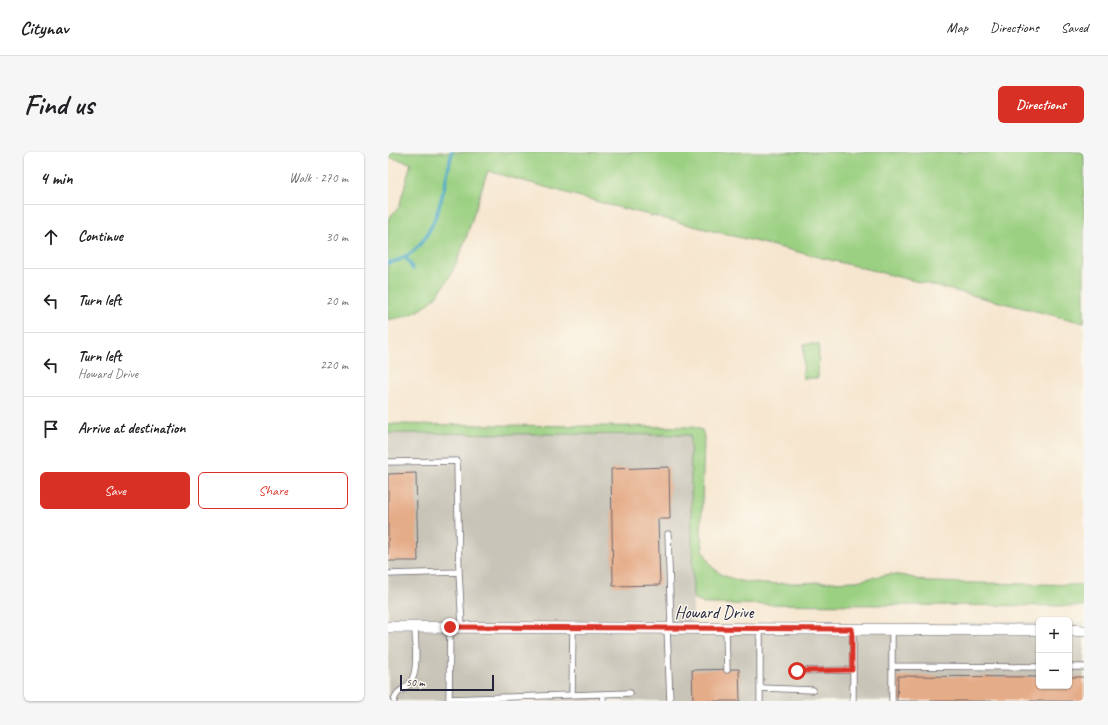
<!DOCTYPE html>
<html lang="en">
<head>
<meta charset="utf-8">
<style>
  body { margin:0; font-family:Caveat,sans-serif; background:#f6f6f6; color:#202124 }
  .controls { position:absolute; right:12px; bottom:12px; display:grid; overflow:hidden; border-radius:6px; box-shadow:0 1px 3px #0004 }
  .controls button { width:36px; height:36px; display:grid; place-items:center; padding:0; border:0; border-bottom:1px solid #e0e0e0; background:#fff; color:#202124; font:20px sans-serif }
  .scale { position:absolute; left:12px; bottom:10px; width:94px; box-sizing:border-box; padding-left:4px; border:2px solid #22223b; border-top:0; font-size:11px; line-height:14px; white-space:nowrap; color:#22223b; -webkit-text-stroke:3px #fbf7ec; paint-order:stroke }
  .stop { position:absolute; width:12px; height:12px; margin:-9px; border:3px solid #d93025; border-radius:50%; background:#fff }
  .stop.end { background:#d93025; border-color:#fff; box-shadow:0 1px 4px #0008 }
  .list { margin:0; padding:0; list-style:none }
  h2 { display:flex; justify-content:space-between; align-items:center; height:52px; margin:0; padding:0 16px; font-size:17px }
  h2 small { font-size:13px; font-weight:400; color:#757577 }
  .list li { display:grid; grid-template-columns:26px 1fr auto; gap:12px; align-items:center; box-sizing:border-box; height:64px; padding:0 16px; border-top:1px solid #e0e0e0 }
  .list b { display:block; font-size:15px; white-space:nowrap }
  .list p { margin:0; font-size:13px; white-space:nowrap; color:#757577 }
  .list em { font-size:13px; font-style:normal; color:#757577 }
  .actions { display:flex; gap:8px; padding:12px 16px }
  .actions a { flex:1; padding:9px 0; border:1px solid #d93025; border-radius:6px; text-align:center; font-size:14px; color:#d93025 }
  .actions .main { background:#d93025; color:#fff }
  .icon { flex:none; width:22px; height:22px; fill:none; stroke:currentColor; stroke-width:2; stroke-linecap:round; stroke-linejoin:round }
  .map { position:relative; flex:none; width:696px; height:549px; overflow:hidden; border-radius:6px }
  header { display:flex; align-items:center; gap:24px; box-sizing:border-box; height:56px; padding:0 20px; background:#fff; border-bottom:1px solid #e0e0e0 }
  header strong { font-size:19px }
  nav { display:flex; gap:22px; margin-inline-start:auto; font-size:14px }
  .intro { display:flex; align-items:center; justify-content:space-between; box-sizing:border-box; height:96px; padding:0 24px }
  h1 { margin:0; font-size:28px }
  .button { padding:10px 18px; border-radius:6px; background:#d93025; color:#fff; font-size:14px; font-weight:700 }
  main { display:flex; gap:24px; padding:0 24px }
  aside { flex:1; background:#fff; border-radius:6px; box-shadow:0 1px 3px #0004 }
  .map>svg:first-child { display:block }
</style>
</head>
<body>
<header>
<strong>Citynav</strong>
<nav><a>Map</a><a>Directions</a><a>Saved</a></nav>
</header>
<div class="intro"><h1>Find us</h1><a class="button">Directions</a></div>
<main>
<aside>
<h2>4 min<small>Walk · 270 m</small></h2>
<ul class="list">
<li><svg class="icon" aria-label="ahead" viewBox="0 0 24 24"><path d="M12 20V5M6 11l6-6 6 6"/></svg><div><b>Continue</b></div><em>30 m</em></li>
<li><svg class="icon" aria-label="left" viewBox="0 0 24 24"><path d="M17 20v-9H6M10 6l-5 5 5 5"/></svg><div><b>Turn left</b></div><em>20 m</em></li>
<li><svg class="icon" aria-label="left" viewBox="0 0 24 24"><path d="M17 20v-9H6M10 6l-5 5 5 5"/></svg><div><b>Turn left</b><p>Howard Drive</p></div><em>220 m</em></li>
<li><svg class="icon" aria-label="arrive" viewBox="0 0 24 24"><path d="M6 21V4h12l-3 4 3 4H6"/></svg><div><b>Arrive at destination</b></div></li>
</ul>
<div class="actions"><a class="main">Save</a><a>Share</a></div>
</aside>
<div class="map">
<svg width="696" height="549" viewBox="0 0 696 549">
  <rect width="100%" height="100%" fill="#fbf7ec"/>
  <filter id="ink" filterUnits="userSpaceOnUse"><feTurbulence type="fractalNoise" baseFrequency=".025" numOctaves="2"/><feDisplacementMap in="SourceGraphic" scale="8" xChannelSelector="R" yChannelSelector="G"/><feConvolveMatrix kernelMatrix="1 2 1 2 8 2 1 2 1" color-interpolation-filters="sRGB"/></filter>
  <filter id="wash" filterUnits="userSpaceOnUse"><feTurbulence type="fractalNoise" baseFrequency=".012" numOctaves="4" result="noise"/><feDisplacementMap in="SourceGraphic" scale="16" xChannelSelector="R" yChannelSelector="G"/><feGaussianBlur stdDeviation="0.9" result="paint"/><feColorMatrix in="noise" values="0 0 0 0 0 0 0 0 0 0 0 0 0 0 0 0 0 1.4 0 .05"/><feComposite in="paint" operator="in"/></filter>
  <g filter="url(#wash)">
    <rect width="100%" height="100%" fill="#f6e6cf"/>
    <path fill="#c8c4b8" d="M0,281L302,283L305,464L301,477L651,470V534H681V470H696V549H0Z"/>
    <path fill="#9bd082" stroke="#5e795e" d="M0,0H696V171L225,54L100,19C83,61 70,147 21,163C14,166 7,166 0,168V67L11,55L23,11L0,5Z
      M416,192H431L430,226H415Z
      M0,272L305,275L314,278L316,285L313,385L316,400L323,414L334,423L352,429L375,432L468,429L502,422L518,424L540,430L696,433V454L316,452L305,446L302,283L0,281Z"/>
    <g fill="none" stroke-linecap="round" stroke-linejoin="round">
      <path stroke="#49a9c8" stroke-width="3.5" d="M17,104L25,117
        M0,111C48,103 55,38 64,0"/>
    </g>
    <g id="blocks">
      <path fill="#e5ac88" d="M281,315L282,367H270L272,433L225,434L223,317Z
        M28,321L30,409H0V322Z
        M351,517L352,549H305L304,518Z
        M510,524L651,525V534H681V525H696V549H509Z"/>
    </g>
  </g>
  <g filter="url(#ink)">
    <use href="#blocks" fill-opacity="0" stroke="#6c676f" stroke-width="1"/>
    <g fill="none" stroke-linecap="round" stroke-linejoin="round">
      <defs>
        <path id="lane" d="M0,310L69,309L71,420
          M280,382L283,476
          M0,422L71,420L74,475
          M62,475L61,547L242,541
          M279,476L282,549
          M338,477L339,518
          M372,477V549
          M465,477V549
          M504,514L651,515
          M681,515H696
          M409,519L465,518
          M372,536L425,538
          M184,542L185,476
          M215,542V549
          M6,549C8,538 16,539 22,531C31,520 27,489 27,475
          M504,549V477"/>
        <path id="street" d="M0,475L651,478
          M681,478L696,479"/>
      </defs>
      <use href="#lane" stroke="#6c676f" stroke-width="7"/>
      <use href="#street" stroke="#6c676f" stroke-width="12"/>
      <use href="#lane" stroke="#fff" stroke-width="5.5"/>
      <use href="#street" stroke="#fff" stroke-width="11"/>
    </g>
  </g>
  <g fill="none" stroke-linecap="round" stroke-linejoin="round" filter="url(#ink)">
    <path stroke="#d93025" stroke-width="5" d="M62,475L464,477V518L409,519"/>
  </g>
  <g text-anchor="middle" stroke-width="3" stroke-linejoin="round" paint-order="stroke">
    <g font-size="17" fill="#22223b" stroke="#fbf7ec">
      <text x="326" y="466">Howard Drive</text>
    </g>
  </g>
</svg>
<div class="controls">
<button>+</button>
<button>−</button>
</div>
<div class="scale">50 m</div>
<div class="stop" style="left:409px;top:519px"></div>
<div class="stop end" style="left:62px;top:475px"></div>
</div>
</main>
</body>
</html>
